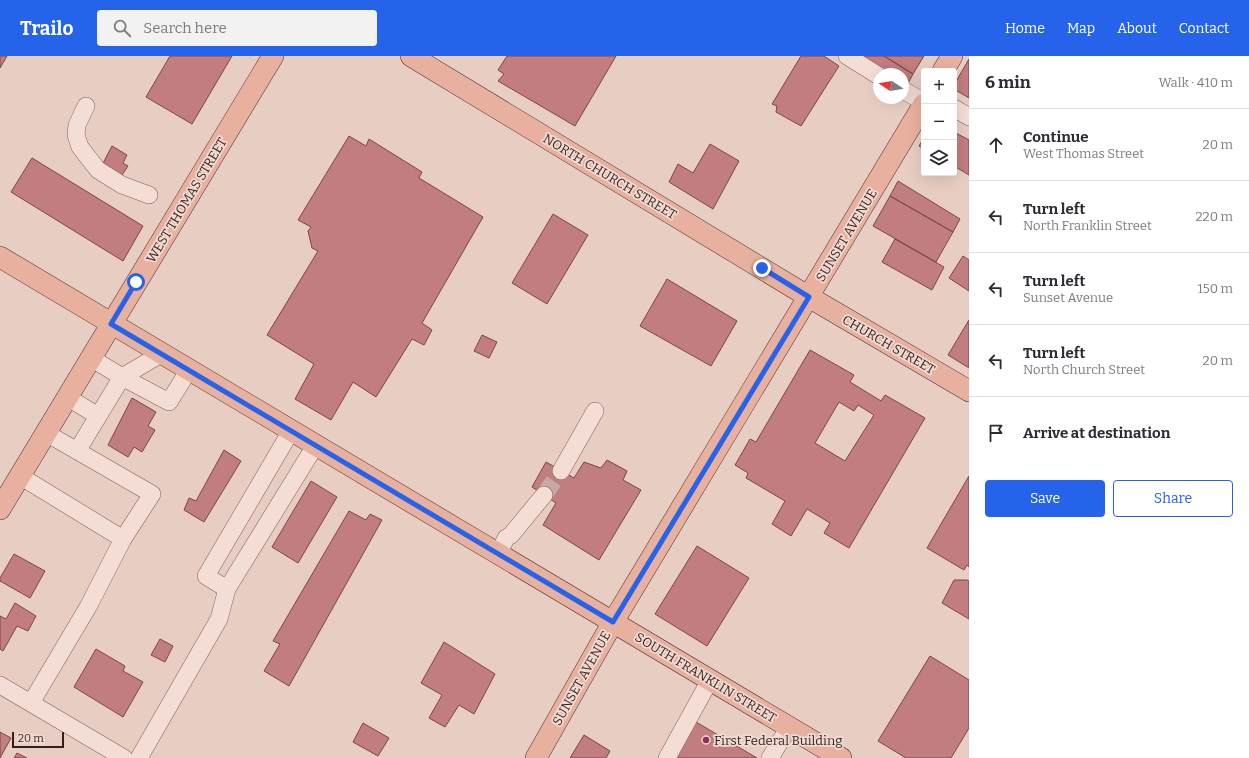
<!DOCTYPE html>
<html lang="en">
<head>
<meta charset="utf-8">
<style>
  body { margin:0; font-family:Bitter,serif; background:#f2f2f3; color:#2b2b33 }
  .controls { position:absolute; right:12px; top:12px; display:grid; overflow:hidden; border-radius:4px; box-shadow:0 4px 16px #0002 }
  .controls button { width:36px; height:36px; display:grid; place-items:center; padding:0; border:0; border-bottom:1px solid #e1e1e2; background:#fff; color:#2b2b33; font:20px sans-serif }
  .compass { position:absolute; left:873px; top:12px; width:36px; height:36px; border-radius:50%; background:#fff; box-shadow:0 4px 16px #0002; rotate:282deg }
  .scale { position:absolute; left:12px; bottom:10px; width:52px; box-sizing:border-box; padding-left:4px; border:2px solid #321f1e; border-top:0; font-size:11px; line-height:14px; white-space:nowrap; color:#321f1e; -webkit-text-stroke:3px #f1dad2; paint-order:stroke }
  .stop { position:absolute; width:12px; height:12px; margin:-9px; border:3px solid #2563eb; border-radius:50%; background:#fff }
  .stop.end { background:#2563eb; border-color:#fff; box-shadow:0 1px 4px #0008 }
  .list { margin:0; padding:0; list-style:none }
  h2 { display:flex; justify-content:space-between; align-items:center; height:52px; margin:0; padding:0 16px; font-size:17px }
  h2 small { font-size:13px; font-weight:400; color:#7c7c81 }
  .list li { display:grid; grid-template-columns:26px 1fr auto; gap:12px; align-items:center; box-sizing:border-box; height:72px; padding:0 16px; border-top:1px solid #e1e1e2 }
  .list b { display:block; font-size:15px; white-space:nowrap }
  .list p { margin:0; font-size:13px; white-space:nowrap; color:#7c7c81 }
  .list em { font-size:13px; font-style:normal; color:#7c7c81 }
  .actions { display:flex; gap:8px; padding:12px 16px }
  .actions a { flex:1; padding:9px 0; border:1px solid #2563eb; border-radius:4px; text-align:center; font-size:14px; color:#2563eb }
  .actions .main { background:#2563eb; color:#fff }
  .icon { flex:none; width:22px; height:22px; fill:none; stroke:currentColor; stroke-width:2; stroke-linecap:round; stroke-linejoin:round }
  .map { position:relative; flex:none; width:969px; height:702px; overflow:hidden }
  header { display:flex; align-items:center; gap:24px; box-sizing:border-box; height:56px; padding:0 20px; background:#2563eb; color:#fff }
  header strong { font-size:19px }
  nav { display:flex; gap:22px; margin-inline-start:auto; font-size:14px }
  .search { width:280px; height:36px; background:#f2f2f3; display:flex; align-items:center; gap:10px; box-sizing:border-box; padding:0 14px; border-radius:4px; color:#7c7c81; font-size:15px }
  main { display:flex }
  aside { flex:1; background:#fff }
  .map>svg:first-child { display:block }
</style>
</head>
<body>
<header>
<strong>Trailo</strong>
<div class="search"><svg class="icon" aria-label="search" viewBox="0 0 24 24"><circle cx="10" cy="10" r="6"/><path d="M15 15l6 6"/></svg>Search here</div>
<nav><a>Home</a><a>Map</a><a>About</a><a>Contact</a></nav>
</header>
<main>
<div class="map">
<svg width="969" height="702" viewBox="0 0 969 702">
  <rect width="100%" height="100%" fill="#e8cdc3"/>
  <path fill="#c27d80" stroke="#7d4548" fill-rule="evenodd" d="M0,0H7L0,12Z
    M170,0H232L192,68L146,41Z
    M507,0H616L575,70L498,25L504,18L498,14Z
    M801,0H824L839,10L801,70L776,56L777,50L772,48Z
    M858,0H884L913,18L906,31L903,29V18H886Z
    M884,0H924L913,18Z
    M969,3V42L954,33V29Z
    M954,76L969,84V119L954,110Z
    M349,80L366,90L369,83L422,116L419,122L483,161L422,267L432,274L424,289L412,283L376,341L353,326L331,364L295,343L314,308L267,279L318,195L312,192L308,175L311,171L298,164Z
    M924,82V93L919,90Z
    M710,88L739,105L713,153L669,126L678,108L693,117Z
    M112,90L127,99L123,107L128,110L120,122L101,111Z
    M32,102L143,170L123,205L11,136Z
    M898,125L960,163L953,176L890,140Z
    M890,140L953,176L936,206L873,170Z
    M553,158L588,179L547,248L512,227Z
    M895,183L944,211L932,234L882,206Z
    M963,200L969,204V235L949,222Z
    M667,223L737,265L711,310L640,270Z
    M969,264V312L948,299Z
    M482,279L497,286L489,302L474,295Z
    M810,294L854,319L850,326L881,345L885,339L925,362L849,492L824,477L830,467L807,453L791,480L772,468L785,445L746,422L748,417L735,409L750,383L756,386ZM839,346L854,355L858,349L874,359L845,405L815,387Z
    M132,342L156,356L148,370L155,374L142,396L134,391L128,401L108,389Z
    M224,394L241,405L204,466L184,454L189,442L196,445Z
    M607,404L627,415L623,424L641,434L599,504L543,469L556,447L532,431L546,406L574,422L584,406L601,412Z
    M969,420V511L967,509L964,514L927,492Z
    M311,425L337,441L298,507L272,491Z
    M349,455L366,464L370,458L382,464L289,630L264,615L280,588L273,585Z
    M697,490L749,522L707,590L655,558Z
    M14,498L45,515L30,542L0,525V522Z
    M954,524H967L969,525V563L942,547Z
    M15,547L36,560L28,575L17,570L3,595L0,593V560L6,563Z
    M160,583L173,590L165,606L151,599Z
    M444,586L495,618L474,658L459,649L445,671L429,662L442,639L421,627Z
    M96,593L125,610L123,615L143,626L123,661L74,631Z
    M930,600L969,624V672L951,702H906L878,685Z
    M696,666L757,702H676Z
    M363,667L389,682L378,700L353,686Z
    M0,676L11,682L0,702Z
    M584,679L610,695L606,702H570Z
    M17,697L27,702H14Z"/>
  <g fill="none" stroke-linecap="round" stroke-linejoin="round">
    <path stroke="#c4aaa2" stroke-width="17" stroke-dasharray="17 8" stroke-linecap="butt" d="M544,439L561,415"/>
    <defs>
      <path id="minor" d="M847,0L879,20
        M903,34L924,46
        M86,50L77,69L76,79L80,91L98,114L122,129L149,139
        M954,52L969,61
        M122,321L169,346L189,314
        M122,321L161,298
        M67,341L98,360
        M46,377L152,438L123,483
        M77,395L122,321L91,302
        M561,415L595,355
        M20,420L123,483L88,551L31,647
        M498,498L506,482L511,479L544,439
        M227,533L206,520L291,375
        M0,629L124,702
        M139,702L219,563L227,533L315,390
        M667,702L710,624
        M770,702L789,671"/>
      <path id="major" d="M411,0L809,241L969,335
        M943,15L952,0
        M0,201L841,702
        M0,453L273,0
        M536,702L613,566L924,48"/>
    </defs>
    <use href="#minor" stroke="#815f5c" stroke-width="18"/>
    <use href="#major" stroke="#4f3030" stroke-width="22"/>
    <use href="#minor" stroke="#f4ddd5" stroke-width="17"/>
    <use href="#major" stroke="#e8b09f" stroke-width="21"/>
  </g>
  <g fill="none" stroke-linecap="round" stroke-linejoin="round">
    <path stroke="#2563eb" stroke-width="5" d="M136,226L111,268L613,566L809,241L762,212"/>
  </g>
  <circle fill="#89335a" stroke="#f1dad2" stroke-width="1.5" cx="706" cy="684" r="4"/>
  <g text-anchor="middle" stroke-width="3.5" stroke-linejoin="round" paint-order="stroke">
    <g font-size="13" fill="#321f1e" stroke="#f1dad2">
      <text transform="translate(610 120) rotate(31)" y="5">NORTH CHURCH STREET</text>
      <text transform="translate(186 144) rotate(-59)" y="5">WEST THOMAS STREET</text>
      <text transform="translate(846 179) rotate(-59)" y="5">SUNSET AVENUE</text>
      <text transform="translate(889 288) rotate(30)" y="5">CHURCH STREET</text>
      <text transform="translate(706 621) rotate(31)" y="5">SOUTH FRANKLIN STREET</text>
      <text transform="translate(581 622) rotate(-61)" y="5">SUNSET AVENUE</text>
    </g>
    <g font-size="13" fill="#321f1e" stroke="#f1dad2" text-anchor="start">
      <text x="714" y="689">First Federal Building</text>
    </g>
  </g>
</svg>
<div class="controls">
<button>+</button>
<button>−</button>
<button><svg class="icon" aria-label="layers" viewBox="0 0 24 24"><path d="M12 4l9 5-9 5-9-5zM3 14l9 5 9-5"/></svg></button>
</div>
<svg class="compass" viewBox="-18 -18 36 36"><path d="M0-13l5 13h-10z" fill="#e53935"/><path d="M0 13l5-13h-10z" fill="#7c7c81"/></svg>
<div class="scale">20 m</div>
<div class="stop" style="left:136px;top:226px"></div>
<div class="stop end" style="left:762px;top:212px"></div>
</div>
<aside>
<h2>6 min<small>Walk · 410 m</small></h2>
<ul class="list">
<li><svg class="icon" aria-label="ahead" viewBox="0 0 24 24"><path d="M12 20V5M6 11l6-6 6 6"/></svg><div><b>Continue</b><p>West Thomas Street</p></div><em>20 m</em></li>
<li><svg class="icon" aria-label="left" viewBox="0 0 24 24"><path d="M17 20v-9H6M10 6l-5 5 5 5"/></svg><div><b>Turn left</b><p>North Franklin Street</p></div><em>220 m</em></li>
<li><svg class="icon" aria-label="left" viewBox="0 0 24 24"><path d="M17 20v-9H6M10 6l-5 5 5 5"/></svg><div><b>Turn left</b><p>Sunset Avenue</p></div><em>150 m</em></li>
<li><svg class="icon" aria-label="left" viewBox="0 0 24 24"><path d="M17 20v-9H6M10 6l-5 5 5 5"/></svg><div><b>Turn left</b><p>North Church Street</p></div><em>20 m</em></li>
<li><svg class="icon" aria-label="arrive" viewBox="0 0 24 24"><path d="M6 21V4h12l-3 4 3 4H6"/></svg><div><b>Arrive at destination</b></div></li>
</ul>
<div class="actions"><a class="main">Save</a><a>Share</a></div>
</aside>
</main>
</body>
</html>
